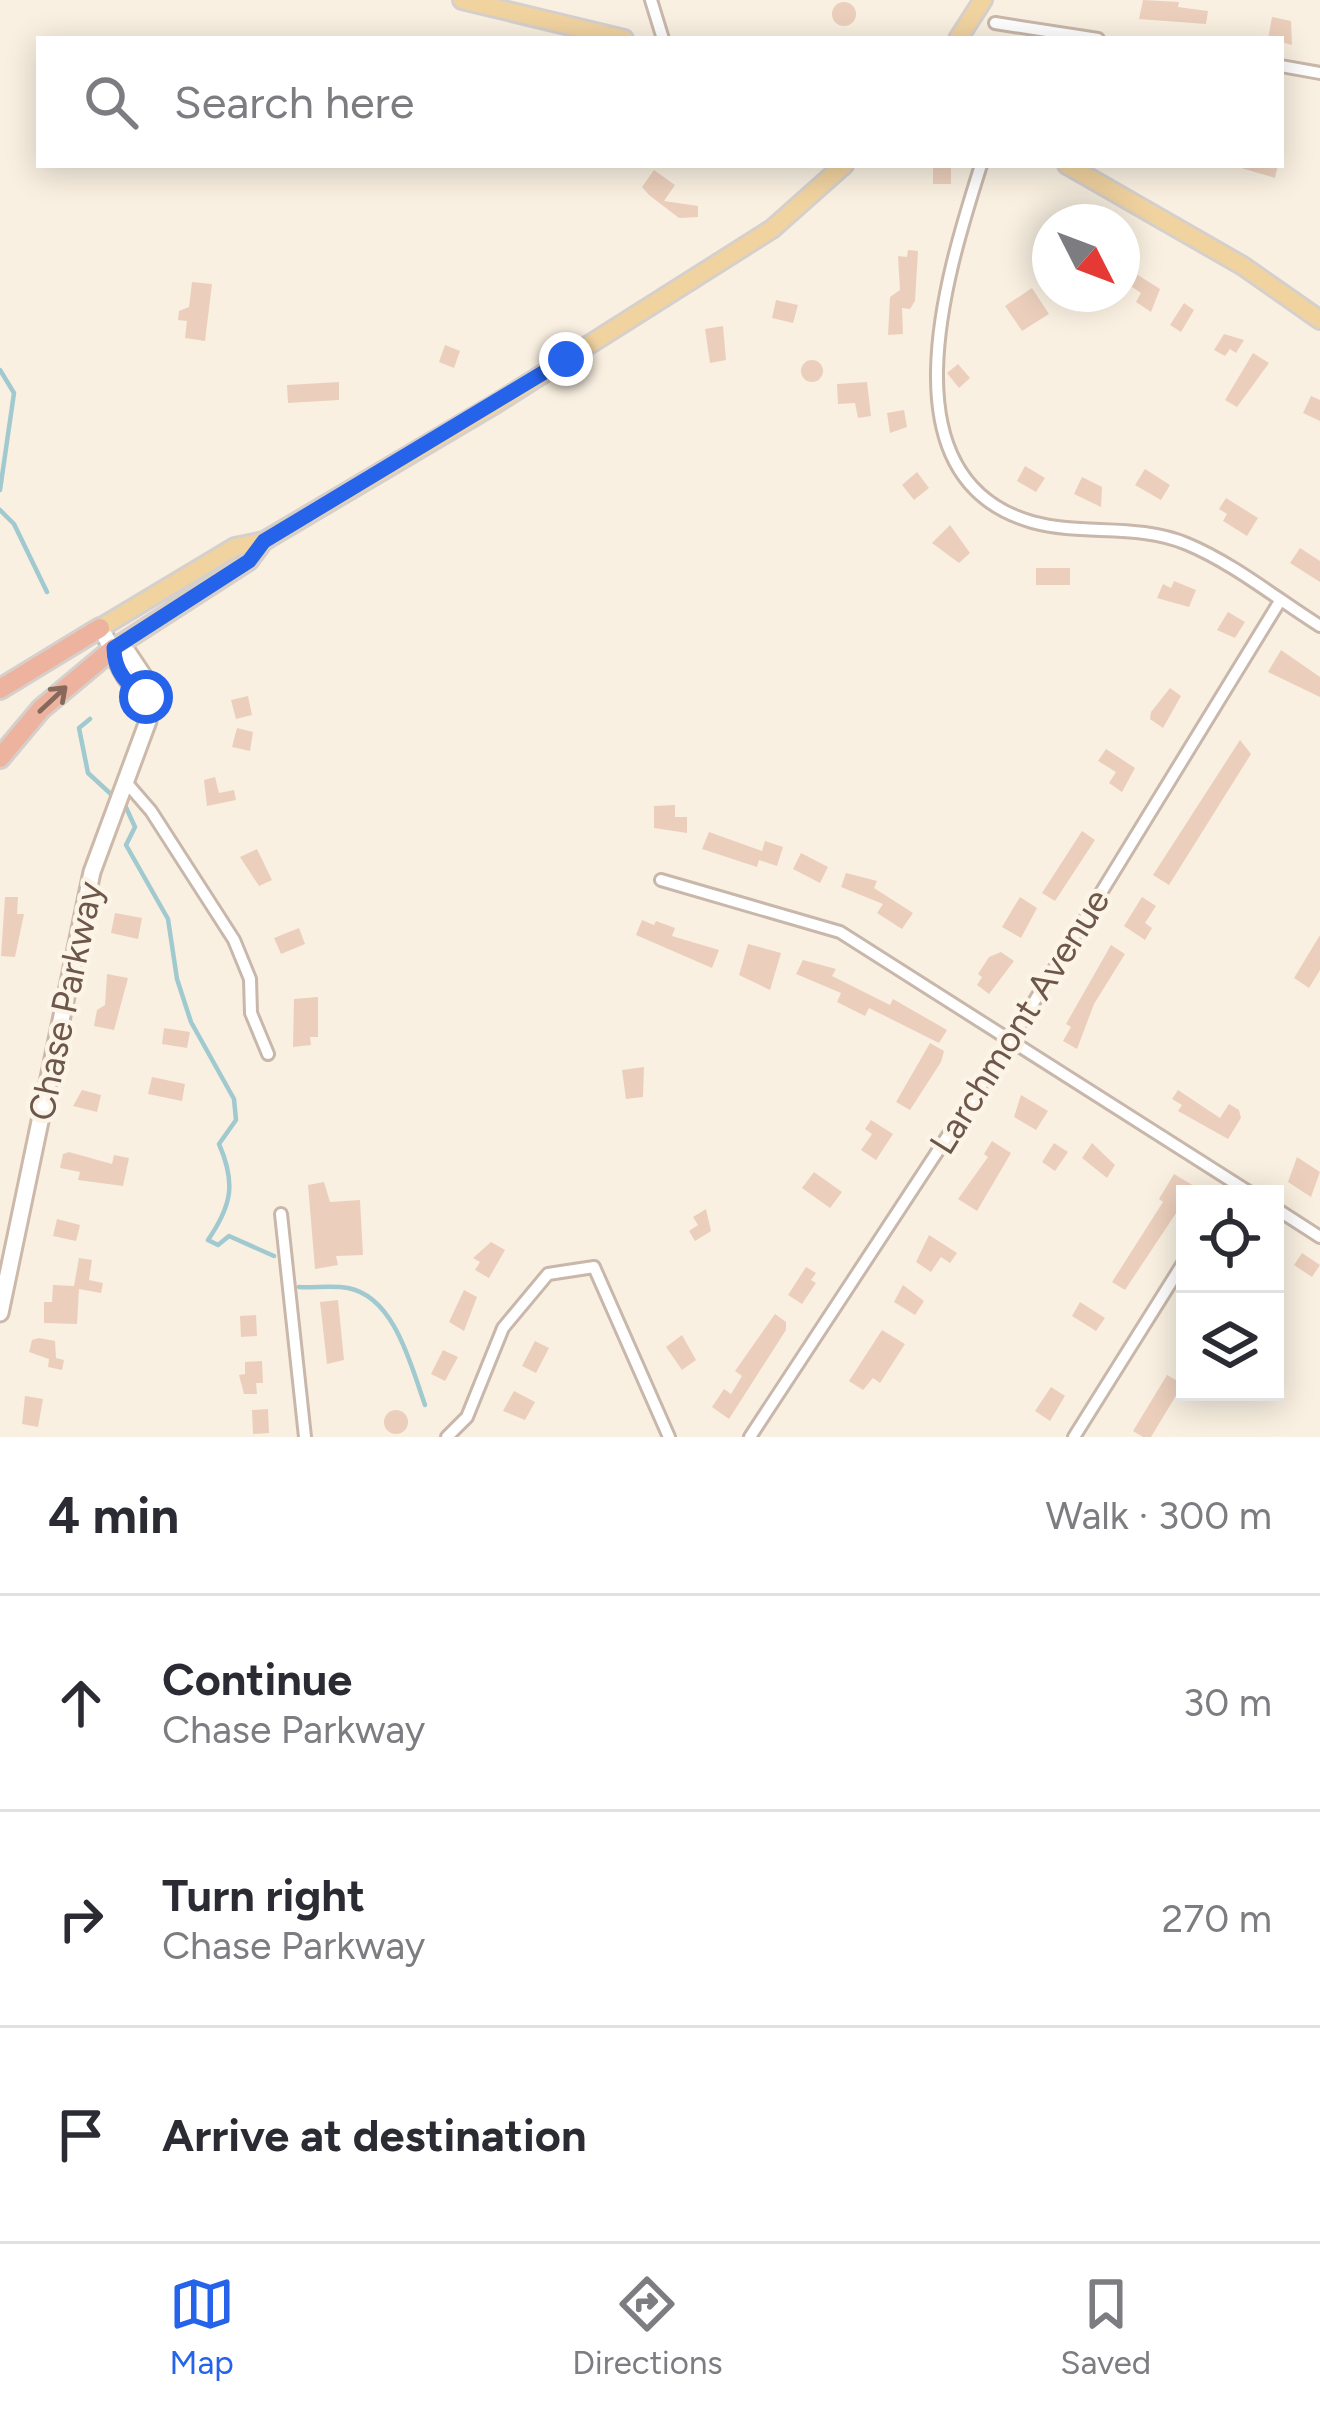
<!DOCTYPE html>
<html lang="en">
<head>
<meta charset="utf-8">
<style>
  body { margin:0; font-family:Figtree,sans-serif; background:#f7f7f7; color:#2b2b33 }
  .controls { position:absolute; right:36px; bottom:36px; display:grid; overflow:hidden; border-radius:0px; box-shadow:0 6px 30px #0003 }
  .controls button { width:108px; height:108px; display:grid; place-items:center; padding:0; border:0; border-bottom:3px solid #e1e1e2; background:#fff; color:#2b2b33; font:60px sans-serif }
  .compass { position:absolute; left:1032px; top:204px; width:108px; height:108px; border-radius:50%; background:#fff; box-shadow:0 6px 30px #0003; rotate:132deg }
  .stop { position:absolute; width:36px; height:36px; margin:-27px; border:9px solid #2563eb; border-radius:50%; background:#fff }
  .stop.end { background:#2563eb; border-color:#fff; box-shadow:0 3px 12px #0008 }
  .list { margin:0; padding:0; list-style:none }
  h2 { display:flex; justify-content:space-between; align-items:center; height:156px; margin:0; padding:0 48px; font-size:51px }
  h2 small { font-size:39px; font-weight:400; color:#7c7c81 }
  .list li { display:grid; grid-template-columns:78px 1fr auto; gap:36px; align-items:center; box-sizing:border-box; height:216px; padding:0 48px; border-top:3px solid #e1e1e2 }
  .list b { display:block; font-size:45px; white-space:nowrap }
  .list p { margin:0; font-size:39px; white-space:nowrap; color:#7c7c81 }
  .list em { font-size:39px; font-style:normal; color:#7c7c81 }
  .icon { flex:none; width:66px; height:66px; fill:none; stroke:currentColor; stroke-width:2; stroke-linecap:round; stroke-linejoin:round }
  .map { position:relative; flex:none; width:1320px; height:1437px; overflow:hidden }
  .search { position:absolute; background:#fff; box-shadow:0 6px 30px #0003; left:36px; right:36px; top:36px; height:132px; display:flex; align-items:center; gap:30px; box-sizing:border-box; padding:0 42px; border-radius:0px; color:#7c7c81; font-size:45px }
  .sheet { height:804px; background:#fff }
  nav { display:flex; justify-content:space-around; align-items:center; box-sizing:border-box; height:168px; border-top:3px solid #e1e1e2; background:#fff; font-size:33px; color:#7c7c81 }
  nav a { display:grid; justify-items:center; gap:6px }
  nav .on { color:#2563eb }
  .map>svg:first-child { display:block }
</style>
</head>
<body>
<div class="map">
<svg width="1320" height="1437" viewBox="0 0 1320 1437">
  <rect width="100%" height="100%" fill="#f9f0e1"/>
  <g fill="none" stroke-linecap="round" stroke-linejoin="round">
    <path stroke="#a0c9d0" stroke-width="4.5" d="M0,370L14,393L0,490
      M0,510L14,524L47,592
      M90,719L79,728L88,773L113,796
      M123,801L135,827L126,845L168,919L177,979L191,1022L234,1099L236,1120L219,1144C236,1183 232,1205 208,1240L218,1245L229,1236L274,1256
      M299,1287C314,1288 333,1285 348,1288C395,1297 411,1366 425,1405"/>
  </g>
  <path fill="#ebcfbc" d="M1143,0L1179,2L1178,7L1208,11L1206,24L1139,19Z
    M832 14a12 12 0 1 1 24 0a12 12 0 1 1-24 0Z
    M1272,17L1291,21L1292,45L1268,39Z
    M933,165H951V184H933Z
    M1231,165H1278L1275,178Z
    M654,170L675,185L664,201L698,206V217L679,218L649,195L642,187Z
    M908,250L918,251L915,301L910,309L902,308L903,334L888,335L890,297L900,290L898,256L907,257Z
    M1130,270L1160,289L1151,312L1136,302L1141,293L1123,281Z
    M192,282L212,284L205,341L185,338L187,321L178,320L179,311L189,307Z
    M1032,288L1049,314L1022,331L1005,306Z
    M776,300L798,305L793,323L772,318Z
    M1184,303L1194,310L1181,332L1170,325Z
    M723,326L726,360L710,363L705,329Z
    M1224,334L1244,340L1236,353L1230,349L1225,356L1214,350Z
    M445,345L460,351L454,368L439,362Z
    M1253,353L1269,363L1237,407L1225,400Z
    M801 371a11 11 0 1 1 22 0a11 11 0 1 1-22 0Z
    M958,364L970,378L959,388L947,373Z
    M339,382V400L288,403L287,385Z
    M867,382L871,416L858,418L855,403L838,404L837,384Z
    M1311,396L1320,400V421L1303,413Z
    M904,410L907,427L890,433L887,413Z
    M1025,466L1045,478L1036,492L1017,481Z
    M1145,469L1170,485L1161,500L1135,485Z
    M917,472L929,488L914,500L902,485Z
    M1082,477L1102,487L1101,507L1074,494Z
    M1226,498L1258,518L1247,536L1223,521L1227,514L1219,509Z
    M950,525L970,553L959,563L932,543Z
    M1300,548L1320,561V582L1290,563Z
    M1036,568H1070V585H1036Z
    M1174,581L1196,590L1189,607L1157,598L1163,584L1171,588Z
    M1228,612L1245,622L1235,638L1217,630Z
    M1281,650L1320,677V697L1268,672Z
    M1170,688L1181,696L1163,728L1150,719L1151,712Z
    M248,696L252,715L236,719L231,700Z
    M237,728L253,732L250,751L232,747Z
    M1240,740L1251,754L1169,885L1153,875Z
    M1106,749L1135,768L1122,792L1109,783L1116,772L1098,761Z
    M215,777L219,793L234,790L236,800L207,806L204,780Z
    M675,805V817H687V833L654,828V806Z
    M1082,831L1095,840L1055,901L1042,893Z
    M709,832L762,851L765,841L783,847L777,866L759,860L757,867L702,849Z
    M257,849L272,880L259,886L240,857Z
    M801,853L828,867L820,883L793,869Z
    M846,873L877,881L874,888L913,913L902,929L877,913L883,904L841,887Z
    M5,897H18L17,914H24L15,957L1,956Z
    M1020,897L1037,908L1021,938L1002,927Z
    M1142,897L1156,906L1145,923L1152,928L1145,940L1124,926Z
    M115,913L142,918L138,939L111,933Z
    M642,920L654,925L656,921L675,928L672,936L719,950L712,968L636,935Z
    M299,928L305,944L281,954L274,938Z
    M1320,935V970L1309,988L1294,978Z
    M748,944L781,953L770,990L739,975Z
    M1111,945L1125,954L1094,1004L1077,1049L1063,1041L1071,1027L1066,1024Z
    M1001,952L1014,961L989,994L977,985L982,977L978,974L989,957Z
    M803,960L836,969L832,976L890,1005L893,999L947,1030L939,1043L869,1008L865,1016L837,1002L841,993L796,974Z
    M107,974L128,978L114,1030L94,1026L97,1010L105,1005Z
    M318,997V1037H310L311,1045L293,1047L294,999Z
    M164,1028L190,1032L187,1048L162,1044Z
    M930,1043L944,1051L941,1062L910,1110L896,1102Z
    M644,1067L643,1097L626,1099L622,1070Z
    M152,1077L185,1084L182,1101L148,1094Z
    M82,1090L101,1095L97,1112L73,1106Z
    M1178,1090L1220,1118L1229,1104L1239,1110L1241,1118L1228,1139L1178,1111L1182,1105L1172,1099Z
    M1021,1095L1048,1111L1036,1130L1014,1117Z
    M871,1120L893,1134L876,1160L861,1150L872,1134L865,1129Z
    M992,1141L1011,1153L977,1211L958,1199L988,1157L984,1154Z
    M1054,1143L1068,1152L1055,1171L1042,1162Z
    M1092,1143L1115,1165L1107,1178L1082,1158Z
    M69,1152L112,1164L114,1155L129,1158L123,1186L78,1180L80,1172L60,1168L63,1154Z
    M1297,1157L1320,1172L1311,1197L1288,1182Z
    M814,1172L842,1192L830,1208L802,1188Z
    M1174,1174L1194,1186L1125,1290L1112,1282L1163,1202L1159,1199Z
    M324,1182L330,1202L360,1200L363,1255L336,1256L338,1265L315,1269L308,1185Z
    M706,1209L711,1231L695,1241L689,1231L698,1225L693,1217Z
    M57,1219L80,1225L76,1241L53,1236Z
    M929,1235L957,1253L950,1263L941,1257L931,1272L916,1262Z
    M491,1242L505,1250L489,1278L475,1270L480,1262L473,1258Z
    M1302,1253L1320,1265L1312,1277L1294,1265Z
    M79,1258L92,1260L89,1280L103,1283L101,1293L79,1289L77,1324L44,1323V1302H52L53,1285L74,1286Z
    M806,1267L816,1273L811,1280L816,1283L802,1304L788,1295Z
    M903,1285L924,1301L915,1315L894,1302Z
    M464,1290L477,1297L464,1331L449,1322Z
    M338,1300L344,1360L327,1364L320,1302Z
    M1080,1302L1105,1318L1096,1331L1072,1316Z
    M775,1314L786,1322V1330L729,1419L712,1407L724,1389L731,1394L742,1376L735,1371Z
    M256,1315L257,1336L241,1337L240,1316Z
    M882,1330L905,1344L880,1383L873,1378L863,1390L849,1381Z
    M682,1335L696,1360L682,1370L666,1347Z
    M39,1338L55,1341L56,1358L64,1360L62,1370L48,1367L49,1359L29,1352L32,1340Z
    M535,1341L549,1348L536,1373L522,1366Z
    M443,1350L458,1357L445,1381L431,1374Z
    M262,1361L263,1383H256L257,1394H244L239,1375L245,1374V1362Z
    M1167,1375L1183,1384L1151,1437H1143L1133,1431Z
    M1051,1387L1065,1396L1050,1421L1035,1411Z
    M514,1391L535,1402L525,1420L503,1411Z
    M25,1396L43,1399L38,1427L22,1424Z
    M268,1409L269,1433L253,1434L252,1410Z
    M384 1422a12 12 0 1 1 24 0a12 12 0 1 1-24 0Z"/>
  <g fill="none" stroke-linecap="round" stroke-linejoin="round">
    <defs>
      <path id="minor" d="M651,0L663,39
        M995,23L1098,39
        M1281,66L1320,73
        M981,165C948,270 880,478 1032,522C1083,536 1137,523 1187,544C1233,563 1277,599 1320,626
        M125,781L151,811L234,940L250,979L251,1013L268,1054
        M661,880L840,932L1252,1194
        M1275,1208L1320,1237
        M281,1214L305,1437
        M447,1437L467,1417L503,1328L548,1274L594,1267L669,1437
        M750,1437L1010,1041L1280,601
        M1074,1437L1185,1260"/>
      <path id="secondary" d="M100,628C118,654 117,678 146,697
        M0,1313L92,872L148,721L144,677L128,653L114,648"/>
      <path id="primary" d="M462,0L624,39
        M958,39L983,0
        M1067,165L1243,266L1320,320
        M100,628L235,547L264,541
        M114,648L249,561L264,541L497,403L772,229L844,165"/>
      <path id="motorway" d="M0,689L100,628
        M0,758L41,709L114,648"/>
    </defs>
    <use href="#minor" stroke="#c8b7aa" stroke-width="16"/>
    <use href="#secondary" stroke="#cdb9aa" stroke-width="21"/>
    <use href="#primary" stroke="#d6d0cd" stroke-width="22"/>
    <use href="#motorway" stroke="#d6d0cd" stroke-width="24"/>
    <use href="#minor" stroke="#fff" stroke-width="10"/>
    <use href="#secondary" stroke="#fff" stroke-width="15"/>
    <use href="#primary" stroke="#f1d3a0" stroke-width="16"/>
    <use href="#motorway" stroke="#edb39f" stroke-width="18"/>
  </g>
  <defs><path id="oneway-shaft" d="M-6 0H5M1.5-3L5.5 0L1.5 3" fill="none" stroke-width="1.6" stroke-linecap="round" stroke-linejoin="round" transform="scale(3)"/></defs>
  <use stroke="#87695c" href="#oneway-shaft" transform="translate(53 699) rotate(-43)"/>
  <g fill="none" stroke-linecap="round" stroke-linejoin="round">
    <path stroke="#2563eb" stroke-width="15" d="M146,697C127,685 114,671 114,648L249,561L264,541L566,359"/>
  </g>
  <g text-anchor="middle" stroke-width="9" stroke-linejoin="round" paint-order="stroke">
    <g font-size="36" fill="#6d574b" stroke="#fcf4e7">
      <text transform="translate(65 1001) rotate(-78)" y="13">Chase Parkway</text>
      <text transform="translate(1019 1021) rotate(-58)" y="13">Larchmont Avenue</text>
    </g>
  </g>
</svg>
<div class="controls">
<button><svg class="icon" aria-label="locate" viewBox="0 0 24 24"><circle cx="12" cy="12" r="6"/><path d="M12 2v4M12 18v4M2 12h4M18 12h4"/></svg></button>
<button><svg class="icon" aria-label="layers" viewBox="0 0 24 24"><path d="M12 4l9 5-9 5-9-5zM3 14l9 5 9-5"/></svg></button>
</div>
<svg class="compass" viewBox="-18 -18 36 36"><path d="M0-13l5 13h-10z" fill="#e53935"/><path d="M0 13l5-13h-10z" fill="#7c7c81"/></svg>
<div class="stop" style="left:146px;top:697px"></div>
<div class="stop end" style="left:566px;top:359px"></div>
<div class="search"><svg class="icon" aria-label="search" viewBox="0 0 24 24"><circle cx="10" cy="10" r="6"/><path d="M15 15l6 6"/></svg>Search here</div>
</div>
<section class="sheet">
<h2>4 min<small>Walk · 300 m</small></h2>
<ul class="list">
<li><svg class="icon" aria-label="ahead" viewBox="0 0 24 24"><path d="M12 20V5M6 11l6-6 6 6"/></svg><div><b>Continue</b><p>Chase Parkway</p></div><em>30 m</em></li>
<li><svg class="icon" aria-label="right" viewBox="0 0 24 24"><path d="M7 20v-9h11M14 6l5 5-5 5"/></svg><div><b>Turn right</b><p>Chase Parkway</p></div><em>270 m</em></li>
<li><svg class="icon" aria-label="arrive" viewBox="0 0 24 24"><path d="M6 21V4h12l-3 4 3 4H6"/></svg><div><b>Arrive at destination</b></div></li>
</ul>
</section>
<nav>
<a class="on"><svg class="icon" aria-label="map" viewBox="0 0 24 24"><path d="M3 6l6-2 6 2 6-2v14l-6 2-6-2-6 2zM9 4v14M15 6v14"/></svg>Map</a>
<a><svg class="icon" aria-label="directions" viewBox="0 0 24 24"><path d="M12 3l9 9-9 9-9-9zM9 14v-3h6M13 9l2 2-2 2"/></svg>Directions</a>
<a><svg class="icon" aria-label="saved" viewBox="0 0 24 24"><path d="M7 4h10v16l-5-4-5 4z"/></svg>Saved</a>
</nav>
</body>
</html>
